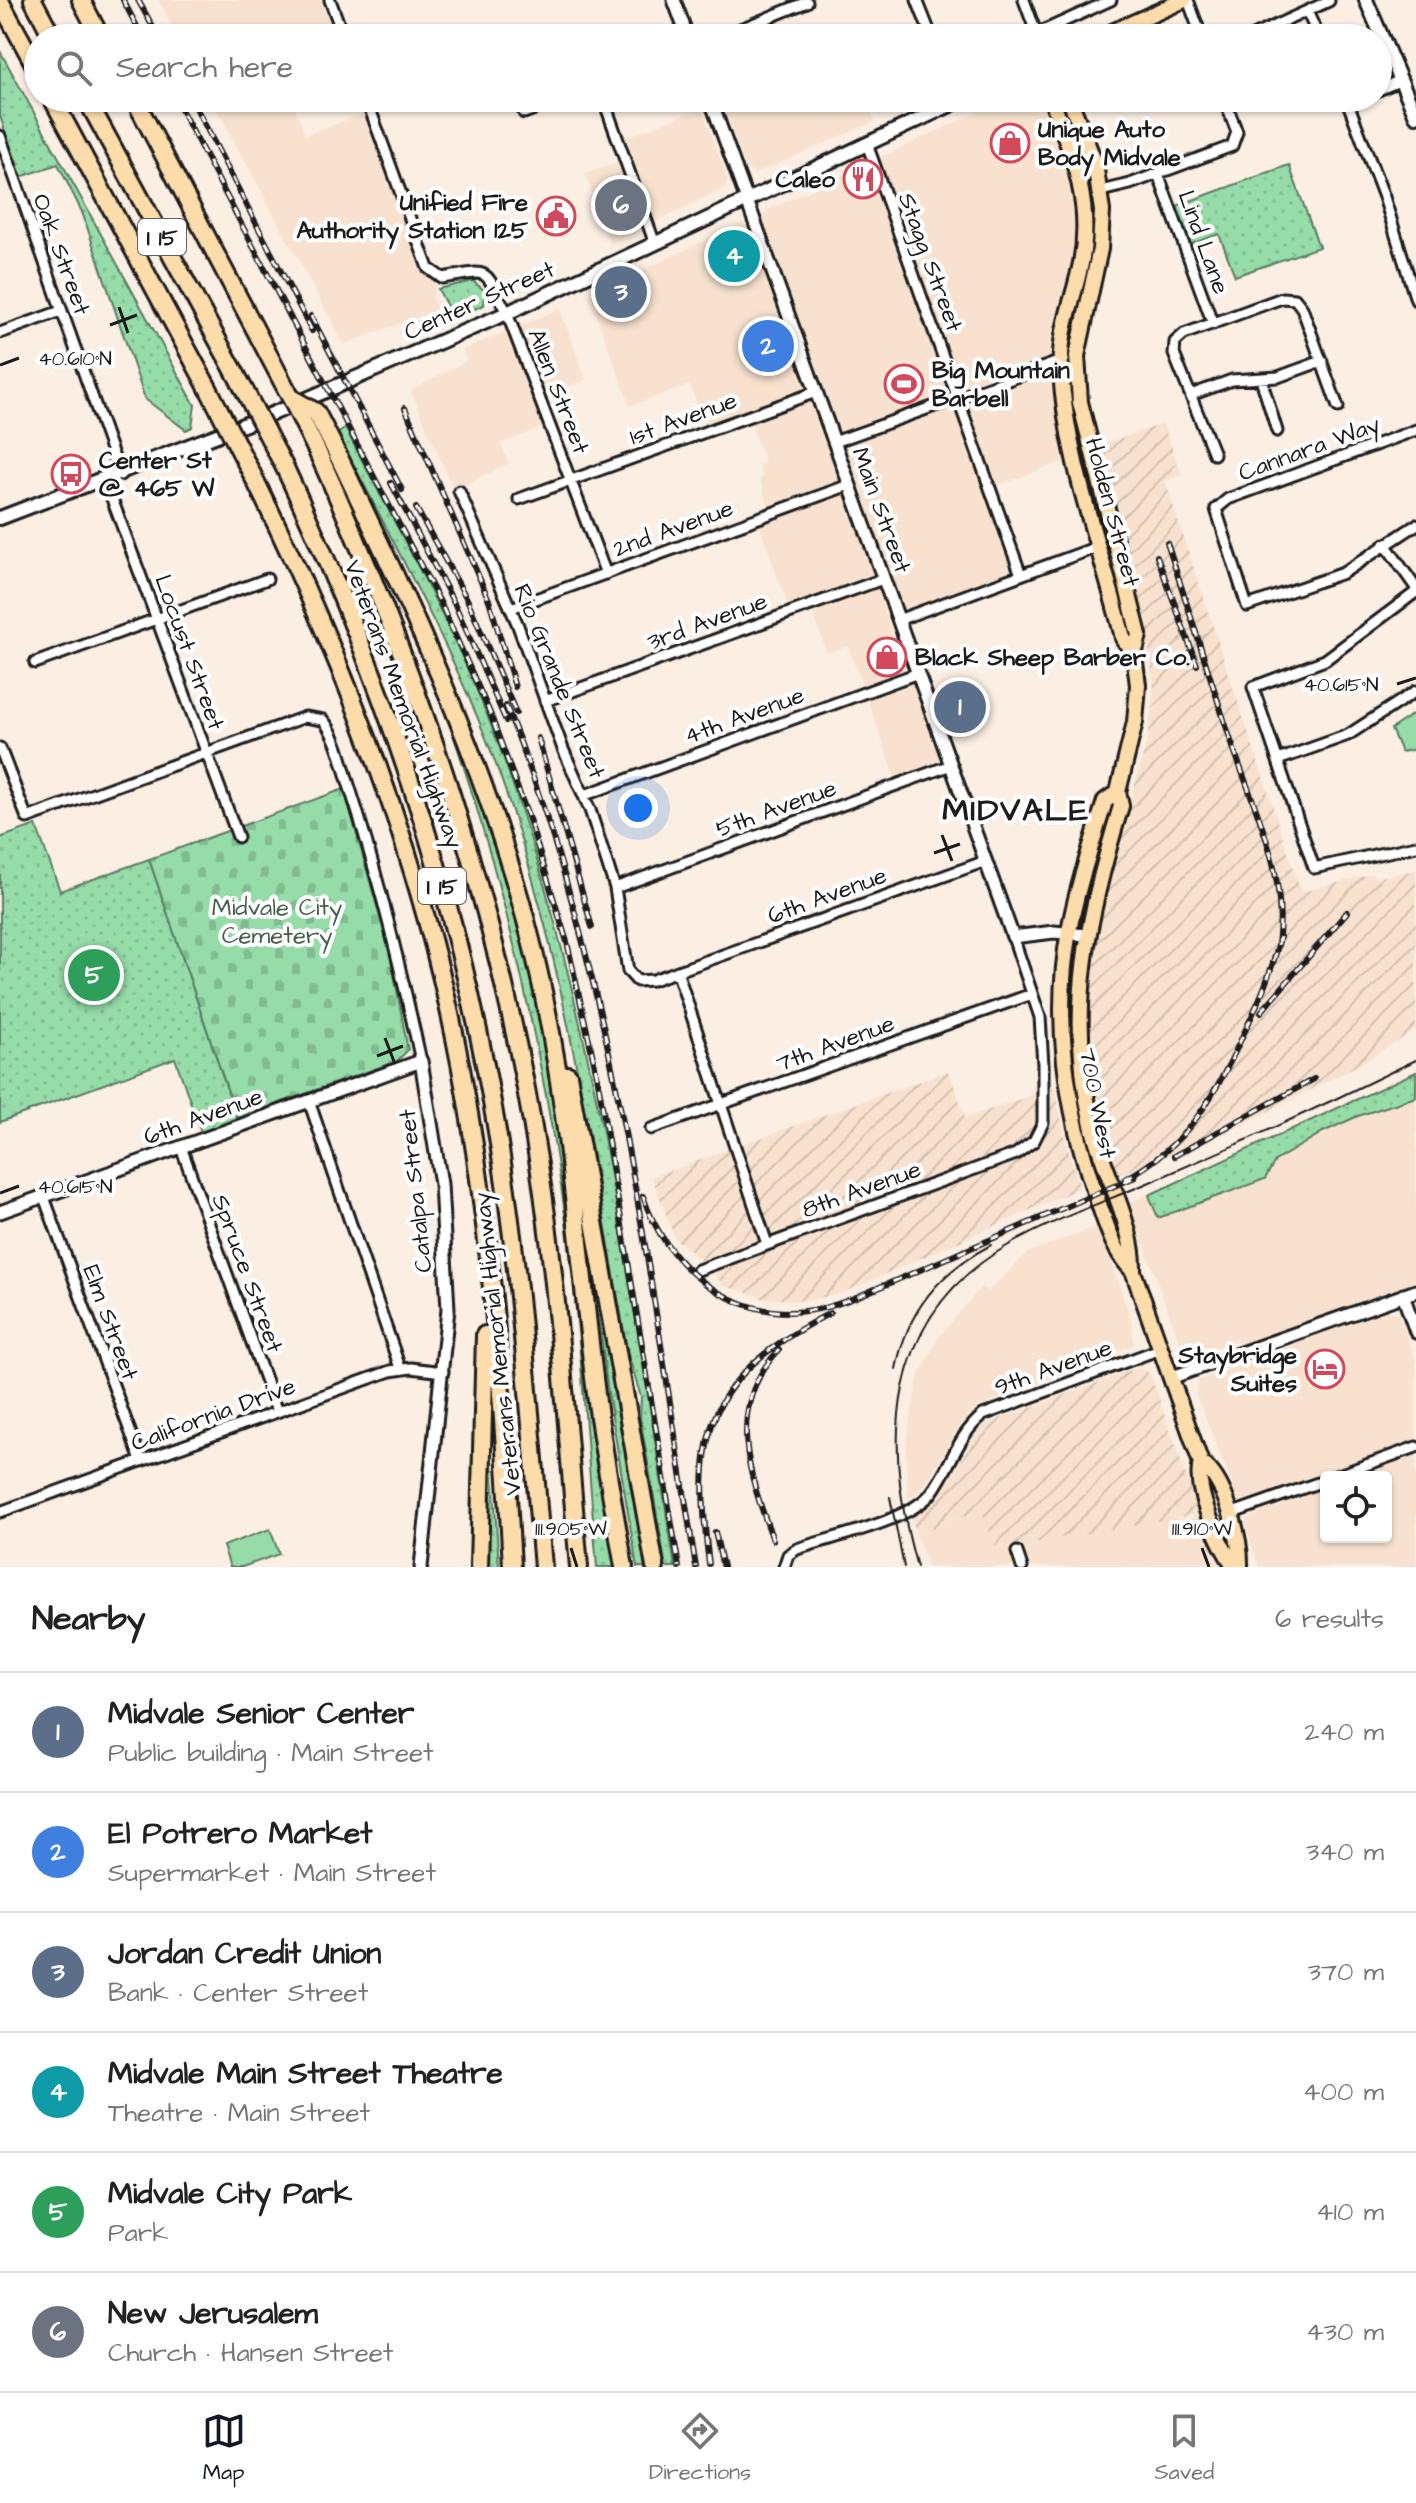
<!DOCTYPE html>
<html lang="en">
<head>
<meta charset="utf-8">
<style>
  body { margin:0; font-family:"Architects Daughter",sans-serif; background:#f6f6f6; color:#222 }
  .controls { position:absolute; right:24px; bottom:24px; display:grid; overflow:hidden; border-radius:8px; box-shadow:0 2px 6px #0004 }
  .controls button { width:72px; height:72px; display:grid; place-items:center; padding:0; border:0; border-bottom:2px solid #e0e0e0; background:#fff; color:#222; font:40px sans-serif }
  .you { position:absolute; left:638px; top:808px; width:28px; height:28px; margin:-20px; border:6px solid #fff; border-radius:50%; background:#1a73e8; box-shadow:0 0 0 12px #1a73e833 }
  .badge { display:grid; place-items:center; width:52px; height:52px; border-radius:50%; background:#111827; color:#fff; font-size:26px; font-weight:700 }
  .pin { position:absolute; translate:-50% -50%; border:4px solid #fff; box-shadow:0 2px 8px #0006 }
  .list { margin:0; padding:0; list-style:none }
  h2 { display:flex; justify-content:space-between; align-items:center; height:104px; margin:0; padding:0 32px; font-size:34px }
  h2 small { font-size:26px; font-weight:400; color:#767676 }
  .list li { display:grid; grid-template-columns:52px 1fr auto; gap:24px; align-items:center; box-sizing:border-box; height:120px; padding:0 32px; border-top:2px solid #e0e0e0 }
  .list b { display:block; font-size:30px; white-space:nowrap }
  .list p { margin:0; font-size:26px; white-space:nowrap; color:#767676 }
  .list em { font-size:26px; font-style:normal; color:#767676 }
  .icon { flex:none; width:44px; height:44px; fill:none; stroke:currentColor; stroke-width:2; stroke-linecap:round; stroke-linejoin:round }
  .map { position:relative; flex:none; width:1416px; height:1567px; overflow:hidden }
  .search { position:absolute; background:#fff; box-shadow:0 2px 6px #0004; left:24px; right:24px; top:24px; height:88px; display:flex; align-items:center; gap:20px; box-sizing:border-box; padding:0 28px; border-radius:44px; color:#767676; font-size:30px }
  .sheet { height:824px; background:#fff }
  nav { display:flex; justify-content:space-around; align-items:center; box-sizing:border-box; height:112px; border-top:2px solid #e0e0e0; background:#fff; font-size:22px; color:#767676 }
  nav a { display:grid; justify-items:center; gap:4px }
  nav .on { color:#111827 }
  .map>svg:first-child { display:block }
</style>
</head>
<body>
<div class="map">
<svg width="1416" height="1567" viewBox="0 0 1416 1567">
  <defs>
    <pattern id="industrial-furrows" width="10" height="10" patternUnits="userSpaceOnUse" patternTransform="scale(2)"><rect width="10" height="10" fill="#f8e2cf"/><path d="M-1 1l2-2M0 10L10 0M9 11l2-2" fill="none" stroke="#d4c1b1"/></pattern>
    <pattern id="green-dots" width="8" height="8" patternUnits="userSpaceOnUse" patternTransform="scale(2)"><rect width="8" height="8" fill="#96dca9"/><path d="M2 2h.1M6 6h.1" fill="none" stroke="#81bc91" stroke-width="1.8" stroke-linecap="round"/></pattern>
    <pattern id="cemetery-stones" width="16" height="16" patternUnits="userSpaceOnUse" patternTransform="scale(2)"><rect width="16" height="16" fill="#96dca9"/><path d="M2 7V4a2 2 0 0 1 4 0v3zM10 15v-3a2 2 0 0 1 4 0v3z" fill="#81bc91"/></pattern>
  </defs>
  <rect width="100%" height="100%" fill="#fbeee3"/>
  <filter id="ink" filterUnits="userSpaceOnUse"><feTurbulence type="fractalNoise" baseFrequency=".0125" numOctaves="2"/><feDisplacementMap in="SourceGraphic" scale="16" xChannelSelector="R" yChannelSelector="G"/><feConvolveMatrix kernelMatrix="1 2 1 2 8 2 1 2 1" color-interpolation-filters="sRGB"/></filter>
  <g filter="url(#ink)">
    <path fill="#f8e2cf" d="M158,0H323L337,38H179Z
      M777,8L788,38H699L698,36Z
      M211,98H292L305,135L364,114L418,263L437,283L432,297L437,310L344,344Z
      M720,98H866L875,121L755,174L746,169Z
      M1008,98H1045L1068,164L1077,216L1075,245L1053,352L1054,403L1067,460L994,487L1024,569L905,611L898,602L899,595L851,462L846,459L832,421L834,416L762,221L766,211Z
      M702,108L727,179L726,187L610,244L585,174L631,158L624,138Z
      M743,223L749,229L792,354L804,377L817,410L814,415L850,502L848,510L884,596L881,602L900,655L907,660L932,743L941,756L936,765L896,779L848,646L827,653L812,610L792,617L755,513L769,507L759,479L763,477L759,466L765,463L750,421L709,436L690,385L630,406L589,295Z
      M560,309L586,380L546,394L556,422L501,444L508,463L454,491L411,391L466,361L463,350Z
      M1416,1070V1282L1244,1343L1235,1341L1195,1355L1183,1352L1129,1203Z
      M1099,1226L1133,1326V1345L978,1407L961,1423L924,1487L908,1500L906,1443L918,1378L938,1338L981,1287L988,1291L1029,1252Z
      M1386,1310L1399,1314L1416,1361V1440L1247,1501L1238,1499L1196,1394L1199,1380Z
      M1416,1454V1567H1259L1246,1529L1247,1518L1326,1487V1537H1386V1477H1353Z
      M981,1510L1187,1519L1200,1514L1219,1567H928L916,1534Z"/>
    <path fill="url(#industrial-furrows)" d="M1163,424L1182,475L1165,481L1301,892L1372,874L1375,878L1416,870V1030L1360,1064L1232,1130L1116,1176L1103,1137L1091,1072L1087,1016L1094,931L1147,742L1154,690L1147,632L1098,446Z
      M948,1071L966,1118L1055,1087L1065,1139L1080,1188L840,1294L805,1301L762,1298L722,1285L714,1271L675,1239L652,1177Z
      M1139,1367L1150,1374L1200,1514L997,1549L981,1510L916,1534L912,1517L939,1496L981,1426Z"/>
    <path fill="url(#green-dots)" stroke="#597c62" stroke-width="2" d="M0,51L195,405L192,427L186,430L145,399L82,212L58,164L21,177L0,116Z
      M1289,165L1319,247L1235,276L1219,234L1191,244L1176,206Z
      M473,281L485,291L484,305L453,318L438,289Z
      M345,428C399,531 457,633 498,743C596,1007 630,1290 675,1567H666L640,1417L641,1397L628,1354C591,1152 564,944 491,751C449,642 390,537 338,434Z
      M434,680C489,801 530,931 550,1062C563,1142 567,1223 576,1303C585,1392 600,1479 615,1567H597C586,1440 580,1312 561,1186C535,1013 494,844 434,680Z
      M36,825L60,891L149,859L237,1118L201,1132L175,1058L0,1122V838Z
      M1416,1072V1097L1358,1116L1323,1132L1275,1161L1265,1179L1158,1218L1149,1195Z
      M586,1204L648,1567H637L607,1386Z
      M489,1416L499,1567H489Z"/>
    <path fill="url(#cemetery-stones)" stroke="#597c62" stroke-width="2" d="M344,789L390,953L408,1050L397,1061L237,1118L149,859Z"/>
    <path fill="#96dca9" stroke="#597c62" stroke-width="2" d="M1416,712V749L1401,752L1391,729Z
      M270,1529L279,1554L242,1567H230L223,1546Z"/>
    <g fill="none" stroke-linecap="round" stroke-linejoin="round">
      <defs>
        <path id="minor" d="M330,0L344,38
          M917,0L932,38
          M1024,0L1038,38
          M1188,0L1202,38
          M1307,11L1319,38
          M1036,34L1111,0
          M718,38L807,2
          M1248,38L1329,1
          M1378,90L1401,80
          M366,98L428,268L442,278C493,270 482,266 507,313L606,574
          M603,98L655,244
          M1346,98L1384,197L1416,300
          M524,113L565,98
          M0,136L120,475
          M867,144L1021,575
          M1158,174L1213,324
          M1101,191L1130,184L1232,146L1237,132L1224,98
          M0,333L61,311
          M1261,379L1277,431
          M1191,395L1232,380L1278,377L1322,361
          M1416,430L1228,499L1216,509L1247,606L1343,573L1416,525
          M834,442L1064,360
          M1214,454L1174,354L1175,342L1184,334L1282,298L1295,299L1302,308L1338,407
          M105,480L238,837
          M459,491L517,623L563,749L590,810L615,888L628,971L637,981L653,980L986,861
          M519,499L816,392
          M1385,544L1416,588
          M1416,592L1325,660L1253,687L1314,868L1416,846
          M511,608L849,485
          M898,620L1100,546
          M35,663L267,579
          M545,701L883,579
          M0,748L27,818L305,717L323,720C338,737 343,767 350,788C379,878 401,969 421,1061
          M1278,760L1348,735L1416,691
          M585,795L918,673
          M615,888L951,765
          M677,971L767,1244
          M309,1101L400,1368
          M651,1129L1032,994
          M181,1147L277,1412
          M44,1197L141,1461
          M698,1270L1016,1154L1034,1141L1043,1123V1065L1040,1017L1013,937
          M1333,1477L1416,1447
          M0,1512L390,1371L411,1368L443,1372
          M1230,1514L1326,1480
          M1017,1552L1022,1567
          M784,1567L788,1555L797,1549C832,1537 911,1521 932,1492C951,1466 958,1435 983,1415L1160,1349"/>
        <path id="tertiary" d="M674,0L688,38
          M710,98L1013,937L1054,932L1086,935
          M0,1212L421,1061L441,1184L448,1309L421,1567
          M1403,1295L1416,1332
          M1170,1378L1416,1291"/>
        <path id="secondary" d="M1366,0L1416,116
          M0,518L272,414L507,313L965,98"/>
        <path id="primary" d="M1099,38L1184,0
          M1051,98C1072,154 1093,203 1081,263C1074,299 1058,334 1061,371C1066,461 1102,551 1123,638L1134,655
          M1069,98L1095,163L1102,211L1100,249L1077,356L1080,402L1139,635L1134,655L1138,685L1135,722L1118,792L1121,806C1088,914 1066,1011 1092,1125C1103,1171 1135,1226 1133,1271L1201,1463C1225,1478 1241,1539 1240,1567
          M1118,792L1105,801C1092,844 1077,887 1069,931C1053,1017 1066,1108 1094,1190C1105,1219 1111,1249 1133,1271
          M1201,1463C1193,1488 1219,1545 1235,1567"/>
        <path id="motorway" d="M33,0L53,38
          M81,0L101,38
          M0,1L38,71
          M52,98L208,388
          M86,98L237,376
          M134,98L291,398
          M334,447C420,626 502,796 543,992C571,1125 579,1260 596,1394C603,1452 614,1509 624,1567
          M318,453C422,681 501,916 539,1165C559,1298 567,1433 579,1567
          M285,468C371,652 440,845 481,1045C517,1217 528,1393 543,1567
          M255,480C328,629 391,782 433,943C486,1145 501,1359 512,1567
          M568,1075L655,1567
          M479,1567L485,1335"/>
      </defs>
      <use href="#minor" stroke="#1c1c1c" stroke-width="15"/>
      <use href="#tertiary" stroke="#1c1c1c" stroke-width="17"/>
      <use href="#secondary" stroke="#1c1c1c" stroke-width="18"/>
      <use href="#primary" stroke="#1c1c1c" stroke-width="20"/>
      <use href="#motorway" stroke="#1c1c1c" stroke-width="22"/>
      <use href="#minor" stroke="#fff" stroke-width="9"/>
      <use href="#tertiary" stroke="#fff" stroke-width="11"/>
      <use href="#secondary" stroke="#fff" stroke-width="12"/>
      <use href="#primary" stroke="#fddcac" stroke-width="14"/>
      <use href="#motorway" stroke="#fddcac" stroke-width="16"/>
      <path stroke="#1c1c1c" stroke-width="2" d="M896,1369C907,1311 939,1272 991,1245
        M890,1497L904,1567
        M917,1567C882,1445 885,1316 1007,1246C1054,1219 1107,1201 1157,1179C1244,1142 1331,1102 1416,1060"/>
      <defs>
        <path id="rail" d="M123,0L143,38
          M138,0L159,38
          M175,98L441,604L490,713L529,819L567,942L597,1075L679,1567
          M191,98L312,331
          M311,316L402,490
          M405,408L489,600L515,687
          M391,483L456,607L506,721
          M416,508L467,599L516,713
          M1167,543C1189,609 1209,675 1231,741C1254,810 1288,870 1278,945
          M1157,556L1197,665
          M506,706C617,980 648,1277 696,1567
          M538,738L592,927
          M1261,1012L1347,912
          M1174,1156L1314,1079
          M1125,1179C1187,1146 1215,1096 1243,1035C1259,1002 1272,972 1280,937
          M643,1196C666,1268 734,1323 813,1310C838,1306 861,1295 884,1285
          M876,1289L1135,1177
          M715,1532L723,1567
          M773,1540C749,1475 724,1407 779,1350
          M709,1564C692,1430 707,1377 830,1313"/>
      </defs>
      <use href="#rail" stroke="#1c1c1c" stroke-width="6"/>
      <use href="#rail" stroke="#fff" stroke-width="3" stroke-dasharray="9" stroke-linecap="butt"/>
      <defs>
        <path id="motorway-bridge" d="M237,376L285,468
          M208,388L255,480
          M291,398L316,412L334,447
          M291,398L318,453"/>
      </defs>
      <use href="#motorway-bridge" stroke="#1c1c1c" stroke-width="22" stroke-linecap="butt"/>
      <use href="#motorway-bridge" stroke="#fddcac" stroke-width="16"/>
    </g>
  </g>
  <path fill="none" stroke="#1c1c1c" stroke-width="3" d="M119,307L128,333M110,325L137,315M0,365L19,358M1397,684L1416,678M942,835L952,861M934,853L960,844M385,1038L395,1064M377,1056L403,1046M0,1193L19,1186M571,1548L577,1567M1202,1548L1209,1567"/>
  <defs>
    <symbol id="shop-ring" viewBox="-11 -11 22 22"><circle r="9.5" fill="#fff" stroke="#d1495b" stroke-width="1.5"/><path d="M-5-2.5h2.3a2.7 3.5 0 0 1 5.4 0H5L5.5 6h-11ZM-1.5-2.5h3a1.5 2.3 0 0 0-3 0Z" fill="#d1495b"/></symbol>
    <symbol id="restaurant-ring" viewBox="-11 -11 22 22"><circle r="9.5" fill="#fff" stroke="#d1495b" stroke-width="1.5"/><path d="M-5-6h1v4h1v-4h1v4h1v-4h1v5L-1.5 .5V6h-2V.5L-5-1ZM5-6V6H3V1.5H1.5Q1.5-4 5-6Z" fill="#d1495b"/></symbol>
    <symbol id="civic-ring" viewBox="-11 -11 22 22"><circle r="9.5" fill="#fff" stroke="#d1495b" stroke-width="1.5"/><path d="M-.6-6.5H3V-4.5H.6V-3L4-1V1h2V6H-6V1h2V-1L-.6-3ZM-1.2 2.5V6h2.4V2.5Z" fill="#d1495b"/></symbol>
    <symbol id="stadium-ring" viewBox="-11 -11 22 22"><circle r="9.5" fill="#fff" stroke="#d1495b" stroke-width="1.5"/><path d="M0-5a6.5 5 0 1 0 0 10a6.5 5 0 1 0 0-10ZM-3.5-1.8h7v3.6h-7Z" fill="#d1495b"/></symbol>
    <symbol id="bus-ring" viewBox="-11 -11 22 22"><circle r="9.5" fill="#fff" stroke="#d1495b" stroke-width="1.5"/><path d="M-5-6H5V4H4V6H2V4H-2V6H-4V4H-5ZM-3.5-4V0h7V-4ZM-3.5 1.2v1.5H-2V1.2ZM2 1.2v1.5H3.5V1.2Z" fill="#d1495b"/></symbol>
    <symbol id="hotel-ring" viewBox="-11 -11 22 22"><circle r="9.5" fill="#fff" stroke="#d1495b" stroke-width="1.5"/><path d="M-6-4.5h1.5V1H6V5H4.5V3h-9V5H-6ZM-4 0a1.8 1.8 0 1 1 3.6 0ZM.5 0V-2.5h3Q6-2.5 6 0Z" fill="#d1495b"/></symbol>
  </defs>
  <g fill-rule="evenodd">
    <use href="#shop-ring" x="988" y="121" width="44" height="44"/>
    <use href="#restaurant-ring" x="841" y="157" width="44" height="44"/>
    <use href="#civic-ring" x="534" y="194" width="44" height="44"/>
    <use href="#stadium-ring" x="882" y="362" width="44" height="44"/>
    <use href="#bus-ring" x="49" y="452" width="44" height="44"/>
    <use href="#shop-ring" x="865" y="635" width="44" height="44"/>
    <use href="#hotel-ring" x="1303" y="1347" width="44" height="44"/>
  </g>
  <g text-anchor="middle" stroke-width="8" stroke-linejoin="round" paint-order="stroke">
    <g fill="#fff" stroke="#606060" stroke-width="2">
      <rect x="138" y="219" width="48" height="36" rx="6"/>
      <rect x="418" y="868" width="48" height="36" rx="6"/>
    </g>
    <g font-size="22" font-weight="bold" fill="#1c1c1c">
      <text x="162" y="245">I 15</text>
      <text x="442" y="894">I 15</text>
    </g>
    <g font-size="24" font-weight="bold" fill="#1c1c1c" stroke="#fff" text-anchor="start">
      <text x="1038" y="137">Unique Auto<tspan x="1038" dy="28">Body Midvale</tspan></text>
      <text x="835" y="187" text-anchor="end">Caleo</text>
      <text x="528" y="210" text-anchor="end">Unified Fire<tspan x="528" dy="28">Authority Station 125</tspan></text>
      <text x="932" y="378">Big Mountain<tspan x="932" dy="28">Barbell</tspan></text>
      <text x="99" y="468">Center St<tspan x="99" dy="28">@ 465 W</tspan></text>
      <text x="915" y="665">Black Sheep Barber Co.</text>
      <text x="1297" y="1363" text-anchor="end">Staybridge<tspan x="1297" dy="28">Suites</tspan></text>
    </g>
    <g font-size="24" fill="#1c1c1c" stroke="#fff">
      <text transform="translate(1204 242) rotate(70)" y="8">Lind Lane</text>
      <text transform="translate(62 254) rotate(70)" y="8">Oak Street</text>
      <text transform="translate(931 262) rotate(70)" y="8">Stagg Street</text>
      <text transform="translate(479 300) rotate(-24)" y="8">Center Street</text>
      <text transform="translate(559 391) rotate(69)" y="8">Allen Street</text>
      <text transform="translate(683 418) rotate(-20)" y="8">1st Avenue</text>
      <text transform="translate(1309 448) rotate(-20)" y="8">Cannara Way</text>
      <text transform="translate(882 510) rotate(70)" y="8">Main Street</text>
      <text transform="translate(1113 512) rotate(75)" y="8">Holden Street</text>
      <text transform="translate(673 528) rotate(-20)" y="8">2nd Avenue</text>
      <text transform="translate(707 621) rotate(-20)" y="8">3rd Avenue</text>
      <text transform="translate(190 652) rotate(70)" y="8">Locust Street</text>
      <text transform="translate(560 681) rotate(68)" y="8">Rio Grande Street</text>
      <text transform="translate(404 704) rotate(70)" y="8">Veterans Memorial Highway</text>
      <text transform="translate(744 715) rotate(-20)" y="8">4th Avenue</text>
      <text transform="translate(776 808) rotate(-20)" y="8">5th Avenue</text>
      <text transform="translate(827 895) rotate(-20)" y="8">6th Avenue</text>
      <text transform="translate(835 1043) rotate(-20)" y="8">7th Avenue</text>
      <text transform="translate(1098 1103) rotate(79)" y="8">700 West</text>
      <text transform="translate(203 1116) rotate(-20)" y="8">6th Avenue</text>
      <text transform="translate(861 1189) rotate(-20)" y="8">8th Avenue</text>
      <text transform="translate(415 1191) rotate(-96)" y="8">Catalpa Street</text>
      <text transform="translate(248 1273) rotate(70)" y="8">Spruce Street</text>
      <text transform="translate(111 1322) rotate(70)" y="8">Elm Street</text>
      <text transform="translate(497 1344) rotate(-96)" y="8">Veterans Memorial Highway</text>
      <text transform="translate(1053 1367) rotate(-20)" y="8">9th Avenue</text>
      <text transform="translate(213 1414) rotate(-20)" y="8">California Drive</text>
    </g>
    <g font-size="24" fill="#475f4d" stroke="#fff">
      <text x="277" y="915">Midvale City<tspan x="277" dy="28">Cemetery</tspan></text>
    </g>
    <g font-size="32" font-weight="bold" letter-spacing="2" fill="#1c1c1c" stroke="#fff">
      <text x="1016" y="820">MIDVALE</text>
    </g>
  </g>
  <g font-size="20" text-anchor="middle" fill="#1c1c1c" stroke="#fff" stroke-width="8" stroke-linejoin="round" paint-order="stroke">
    <text x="75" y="365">40.610°N</text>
    <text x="1341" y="691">40.615°N</text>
    <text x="75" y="1193">40.615°N</text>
    <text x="571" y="1535">111.905°W</text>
    <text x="1202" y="1535">111.910°W</text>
  </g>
</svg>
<div class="controls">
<button><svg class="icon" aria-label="locate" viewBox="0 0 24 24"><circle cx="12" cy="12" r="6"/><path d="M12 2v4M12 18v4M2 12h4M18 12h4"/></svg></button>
</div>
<div class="you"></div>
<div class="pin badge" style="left:960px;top:707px;background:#5c6f8a">1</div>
<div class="pin badge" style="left:768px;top:346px;background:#3f7fe0">2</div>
<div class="pin badge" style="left:621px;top:292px;background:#5c6f8a">3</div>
<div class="pin badge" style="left:734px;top:256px;background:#0f9aa8">4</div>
<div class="pin badge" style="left:94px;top:975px;background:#2e9e5b">5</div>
<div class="pin badge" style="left:621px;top:205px;background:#6b7280">6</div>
<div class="search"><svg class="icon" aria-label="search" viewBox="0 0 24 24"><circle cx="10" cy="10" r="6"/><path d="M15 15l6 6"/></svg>Search here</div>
</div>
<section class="sheet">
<h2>Nearby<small>6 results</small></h2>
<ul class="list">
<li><span class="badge" style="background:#5c6f8a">1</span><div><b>Midvale Senior Center</b><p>Public building · Main Street</p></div><em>240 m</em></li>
<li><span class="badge" style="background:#3f7fe0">2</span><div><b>El Potrero Market</b><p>Supermarket · Main Street</p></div><em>340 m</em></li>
<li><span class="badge" style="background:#5c6f8a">3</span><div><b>Jordan Credit Union</b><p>Bank · Center Street</p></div><em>370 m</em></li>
<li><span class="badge" style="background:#0f9aa8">4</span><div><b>Midvale Main Street Theatre</b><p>Theatre · Main Street</p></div><em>400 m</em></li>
<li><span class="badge" style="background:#2e9e5b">5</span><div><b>Midvale City Park</b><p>Park</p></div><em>410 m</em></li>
<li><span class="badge" style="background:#6b7280">6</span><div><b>New Jerusalem</b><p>Church · Hansen Street</p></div><em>430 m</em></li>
</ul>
</section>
<nav>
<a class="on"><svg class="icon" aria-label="map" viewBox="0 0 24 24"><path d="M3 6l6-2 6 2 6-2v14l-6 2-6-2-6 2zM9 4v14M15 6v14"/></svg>Map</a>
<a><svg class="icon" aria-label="directions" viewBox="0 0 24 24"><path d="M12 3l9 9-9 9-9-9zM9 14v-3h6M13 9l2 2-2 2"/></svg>Directions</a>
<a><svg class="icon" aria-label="saved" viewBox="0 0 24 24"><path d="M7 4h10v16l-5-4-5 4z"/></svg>Saved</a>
</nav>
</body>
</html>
